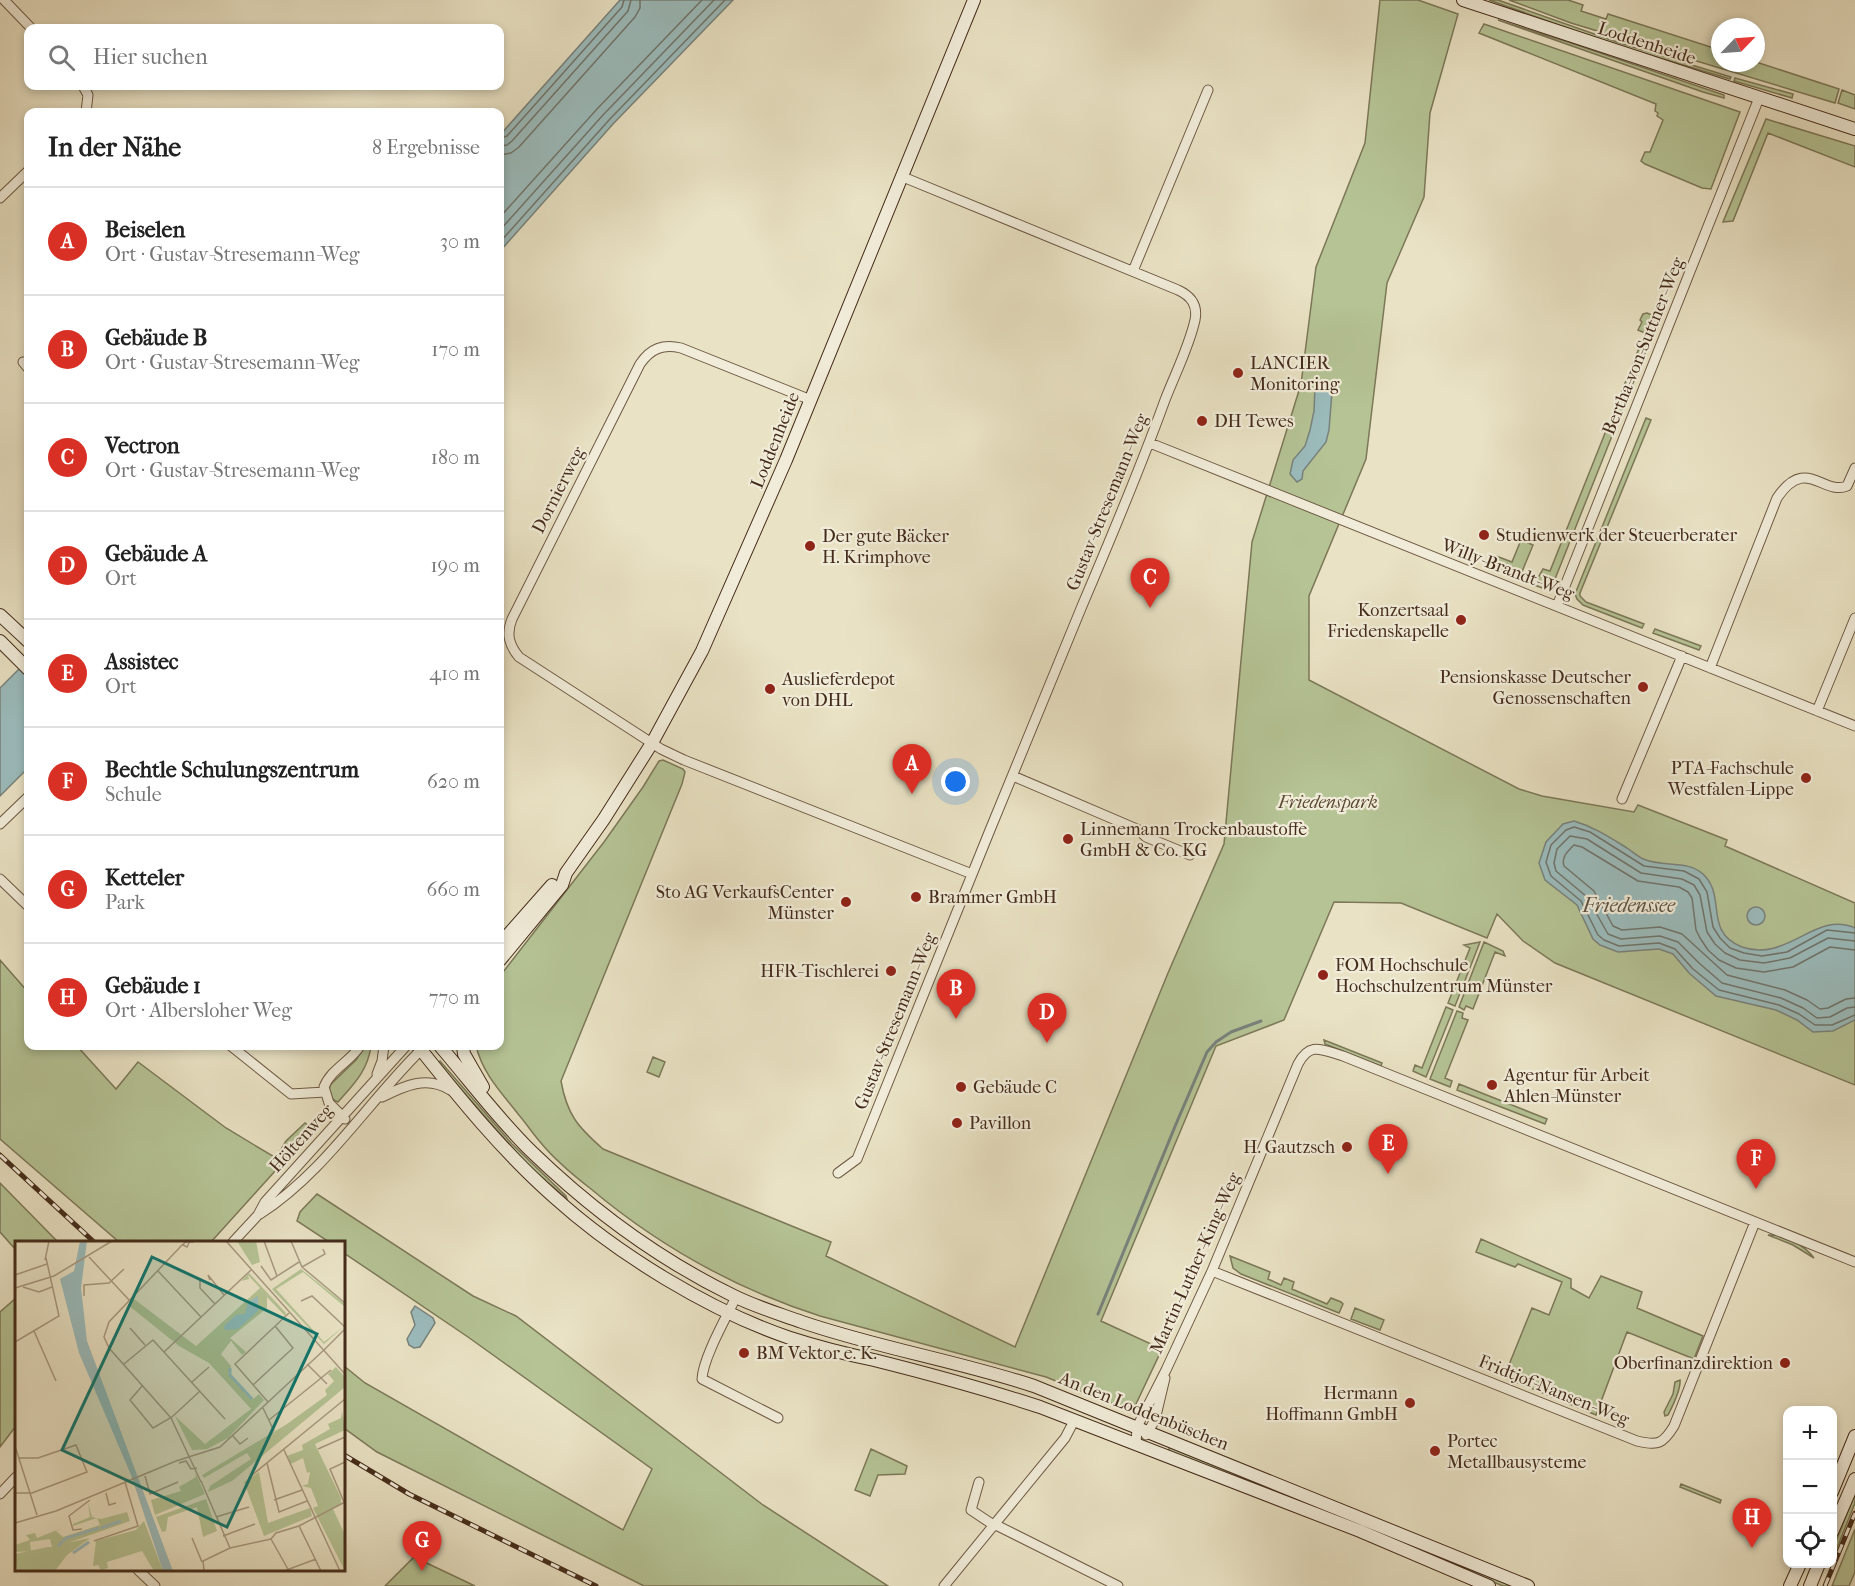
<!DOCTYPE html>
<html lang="de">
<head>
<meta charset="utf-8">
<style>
  body { margin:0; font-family:"IM FELL French Canon",serif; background:#f2f2f2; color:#222 }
  .controls { position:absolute; right:18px; bottom:18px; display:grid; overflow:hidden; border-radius:12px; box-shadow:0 3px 9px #0003 }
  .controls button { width:54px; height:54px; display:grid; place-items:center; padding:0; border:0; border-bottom:2px solid #e0e0e0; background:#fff; color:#222; font:30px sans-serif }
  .compass { position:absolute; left:1711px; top:18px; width:54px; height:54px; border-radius:50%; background:#fff; box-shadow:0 3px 9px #0003; rotate:65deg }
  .you { position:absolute; left:956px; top:782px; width:21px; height:21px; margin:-15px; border:4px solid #fff; border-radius:50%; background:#1a73e8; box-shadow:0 0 0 9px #1a73e833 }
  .badge { display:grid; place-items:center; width:39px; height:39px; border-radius:50%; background:#d93025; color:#fff; font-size:20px; font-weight:700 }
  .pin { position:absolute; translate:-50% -50px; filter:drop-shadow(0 2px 3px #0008) }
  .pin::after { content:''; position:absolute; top:32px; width:21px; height:18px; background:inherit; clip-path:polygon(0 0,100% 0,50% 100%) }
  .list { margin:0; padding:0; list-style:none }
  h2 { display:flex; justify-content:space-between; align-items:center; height:78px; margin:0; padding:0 24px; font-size:26px }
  h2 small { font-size:20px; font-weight:400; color:#767676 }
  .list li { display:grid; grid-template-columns:39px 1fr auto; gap:18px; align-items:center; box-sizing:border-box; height:108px; padding:0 24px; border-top:2px solid #e0e0e0 }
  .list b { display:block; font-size:22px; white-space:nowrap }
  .list p { margin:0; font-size:20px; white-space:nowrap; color:#767676 }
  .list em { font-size:20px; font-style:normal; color:#767676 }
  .icon { flex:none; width:33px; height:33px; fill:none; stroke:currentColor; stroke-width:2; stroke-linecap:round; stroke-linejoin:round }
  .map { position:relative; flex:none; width:1855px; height:1586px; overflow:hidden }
  .search { position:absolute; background:#fff; box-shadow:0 3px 9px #0003; left:24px; top:24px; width:480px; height:66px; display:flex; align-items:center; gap:15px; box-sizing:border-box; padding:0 21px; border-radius:12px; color:#767676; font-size:22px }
  .panel { position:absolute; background:#fff; box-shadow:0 3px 9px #0003; left:24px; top:108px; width:480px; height:942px; border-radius:12px }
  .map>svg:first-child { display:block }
</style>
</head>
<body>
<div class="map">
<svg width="1855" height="1586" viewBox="0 0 1855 1586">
  <rect width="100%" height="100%" fill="#e9e2c4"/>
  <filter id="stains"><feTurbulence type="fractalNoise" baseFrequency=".00333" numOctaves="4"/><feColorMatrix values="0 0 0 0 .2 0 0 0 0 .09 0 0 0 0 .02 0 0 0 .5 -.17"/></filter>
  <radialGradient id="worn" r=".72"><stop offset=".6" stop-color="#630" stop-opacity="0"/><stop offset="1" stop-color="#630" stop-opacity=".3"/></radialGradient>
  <path fill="#b5c395" stroke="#7c7858" stroke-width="1.5" d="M1380,0H1418L1458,14L1430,113L1424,197L1387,283L1366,459L1309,596V680L1519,789L1542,796L1634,812L1638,805L1727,840L1725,846L1855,903V1085L1555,963L1523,941L1497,914L1487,938L1401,903L1334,902L1284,1020L1216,1046L1101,1321L1162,1349L1135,1406L1123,1408L1046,1377L820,1316C736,1289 659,1246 591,1189C573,1175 555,1160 541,1143C533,1134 526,1123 518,1114C501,1092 483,1074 476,1046H500V976L604,842L643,787L659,761L663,760L683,769L685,772L682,784L561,1081C567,1115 578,1127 603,1149L831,1242L826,1256L1015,1347L1168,973L1224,844L1252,542L1301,384L1316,267L1365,143Z
    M1489,0H1498L1617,42L1731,77L1730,79L1610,43Z
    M1509,0H1568L1583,5L1581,11L1606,19L1608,14L1720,50V63L1756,62L1839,89L1835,103L1571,23Z
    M1498,20L1568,42L1724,95V98L1703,92Z
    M1484,24L1740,112L1711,189L1702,188L1645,164L1641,161L1645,152H1650L1663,120L1657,116L1658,113L1655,111L1656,104L1479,33Z
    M1735,78L1793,94L1792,98L1734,81Z
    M1842,90L1855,95V109L1838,103Z
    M1766,119L1855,146V167L1768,133L1733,221L1723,222Z
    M1647,313L1659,318L1553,584L1545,589L1534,585L1543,569L1550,571L1645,333L1638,330L1642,322L1640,320L1643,314Z
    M1646,418L1651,420L1580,593V596L1586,602L1644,624L1642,628L1583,605L1577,599L1575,594Z
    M1521,540L1533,545L1519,579L1489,567V565H1492L1496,556L1512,562Z
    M1655,629L1701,646L1699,650L1653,633Z
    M1480,942L1455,1006L1448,1003L1470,948L1464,945Z
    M1484,942L1503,951L1505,956L1495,952L1473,1009L1466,1006L1464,1010L1459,1007Z
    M0,960L28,992V1046H77L116,1089L138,1062L226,1128L276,1158L286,1141L305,1123L313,1129L211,1242H119L0,1139Z
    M1446,1007L1453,1010L1426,1077L1413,1071L1415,1065L1422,1068Z
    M1457,1011L1463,1013L1462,1018L1468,1020L1445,1078L1452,1081L1450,1087L1430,1079Z
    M1324,1040L1382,1063L1381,1066L1325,1044Z
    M365,1046H371C368,1070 354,1084 338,1102C330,1099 327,1091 331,1084L356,1060Z
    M653,1057L665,1062L659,1077L647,1072Z
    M440,1061L512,1144L566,1196L567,1199L526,1163L438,1063Z
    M1459,1084L1547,1119L1545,1124L1457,1090Z
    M0,1183L52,1236L58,1242H16V1250L0,1232Z
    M317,1194L473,1296L516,1316L763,1505L888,1586H644L377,1452L344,1428V1366L365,1383L623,1530L652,1469L468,1337L344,1253V1242H329L297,1221L300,1212Z
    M1768,1235C1785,1234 1804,1245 1814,1258L1793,1245Z
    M1481,1239L1571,1279V1288L1589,1298L1601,1276L1642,1292L1637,1308L1703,1336L1694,1359L1627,1332L1596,1415L1504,1377L1532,1308L1549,1315L1562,1282L1518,1264L1515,1267L1476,1252Z
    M1230,1256L1270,1272L1268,1279L1281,1285L1284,1278L1294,1282L1292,1289L1327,1304L1331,1298L1341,1302L1343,1304L1339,1313L1241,1274L1233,1268Z
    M16,1298V1426L0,1447V1312Z
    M1355,1308L1384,1320L1380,1330L1351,1319Z
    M1680,1380C1681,1390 1673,1405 1668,1415L1665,1416L1664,1412L1673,1394L1675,1382Z
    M1170,1446L1278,1489L1276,1494L1168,1452Z
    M871,1449L907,1466L905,1474L878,1475L870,1496L855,1490Z
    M1681,1484L1721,1500L1720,1503L1680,1487Z
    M1855,1494V1503L1833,1558V1549Z
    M1298,1499L1512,1586H1503L1299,1502Z
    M1855,1529V1572L1849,1586H1832Z
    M414,1557L475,1586H385Z"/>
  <path fill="#9bbcbd" stroke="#78827c" stroke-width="1.5" d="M620,0H733L613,124L500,251V135Z
    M1321,384L1326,385L1332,391L1329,430L1326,442L1303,471L1302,479L1297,482L1290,474L1293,460L1305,446L1310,430L1314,411L1315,387Z
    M28,660V768L0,796V688Z
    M1574,821C1594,827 1609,837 1627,848C1633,852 1639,858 1646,860C1665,867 1687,860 1703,874C1727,896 1703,932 1742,947C1787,963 1816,910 1855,928V1020L1833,1031L1813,1032L1797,1020L1776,1010L1716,996L1689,973L1673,954L1659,949L1618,952L1600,945L1593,939L1577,905L1545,880L1539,863L1546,842L1563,824Z
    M1747 916a9 9 0 1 1 18 0a9 9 0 1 1-18 0Z
    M415,1306L433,1318L435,1323L420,1347L414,1348L409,1345L407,1339L415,1325L411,1312Z"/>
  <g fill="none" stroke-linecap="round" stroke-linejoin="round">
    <path stroke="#70746c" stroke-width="1.5" d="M500,138L507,136L622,7L624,0
      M500,146L507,145L512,141L628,11L631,0
      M500,155L511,153L519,147L635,17L640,8V0
      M500,217L597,109L702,0
      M500,230L603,115L714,0
      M500,242L609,120L725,0
      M1855,933L1827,930L1787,952L1762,956L1744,953L1730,948L1720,938L1713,927L1707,892L1699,879L1684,871L1644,866L1590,832L1574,827L1566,830L1551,845L1546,862L1551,876L1581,901L1598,935L1604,940L1619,946L1659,943L1675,949L1693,969L1719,990L1779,1005L1799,1014L1815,1025H1832L1855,1015
      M1855,941L1828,938L1790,958L1764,963L1740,960L1725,953L1715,944L1707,932L1700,895L1694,885L1682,879L1641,873L1587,839L1570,836L1557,849L1554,863L1556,871L1587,897L1608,934L1621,939L1660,936L1678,942L1699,963L1722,983L1781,998L1803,1008L1817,1018L1830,1017L1847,1008L1855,1007
      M1855,950L1830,947L1793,967L1764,972L1736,968L1719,960L1708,950L1700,938L1696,930L1692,898L1688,892L1679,887L1638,881L1582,847L1574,845C1568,851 1561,857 1564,866L1594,891L1613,926L1622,930L1660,927L1682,934L1727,975L1785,990L1807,1000L1820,1009L1828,1008L1846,999L1855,998"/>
    <path stroke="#78827c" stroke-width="3" d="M1098,1314L1176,1124L1207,1052L1216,1042L1231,1032L1261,1021"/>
    <defs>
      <path id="street" d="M4,0L31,28
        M83,86L88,95L86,112
        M0,198L28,171
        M1133,271L1208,90
        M23,362L28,368
        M811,400L681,348C663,344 651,348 640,364L512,619C506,634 509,645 519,657L661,749L684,760L972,874
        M1150,443L1855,726
        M1557,606L1759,98
        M1710,668L1777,498C1806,455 1823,496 1847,486L1855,468
        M1817,711L1855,618
        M1013,776L1139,830L1146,837L1190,855
        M1622,799L1682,656
        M0,824L28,797
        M0,879L28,906
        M231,1046L291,1094L325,1092
        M377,1074L382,1061L384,1046
        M382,1097C404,1086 427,1075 450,1090
        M345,1119L329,1103L324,1087C331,1069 351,1061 360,1046
        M838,1173L857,1159C931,974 1006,790 1082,606C1111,538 1140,469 1165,400C1175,374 1189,347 1195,320C1198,305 1191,296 1178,290L903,177
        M260,1214C325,1172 367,1103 421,1050
        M233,1242L258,1215L265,1202L406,1046
        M1212,1271L1637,1441C1658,1446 1663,1444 1674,1426L1755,1222
        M736,1297C726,1318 703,1358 702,1379L778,1418
        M1146,1435L1155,1420L1165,1378
        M1136,1445L1137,1427L1166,1370L1212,1271L1298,1064C1310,1041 1322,1050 1343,1056L1855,1262
        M979,1482L971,1510L995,1526
        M0,1494L16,1477
        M996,1525L1118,1586
        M138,1570L155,1586
        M944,1586L1065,1438L1074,1421"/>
      <path id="secondary" d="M1463,0L1855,129
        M0,615L28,641
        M0,641L28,669
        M500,944L552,885
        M500,960L562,885L566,873L604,819L652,743L702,651L786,460L974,0
        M418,1046C460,1099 503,1152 554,1197C617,1254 710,1311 790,1338C818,1347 846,1354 874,1360C930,1374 985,1389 1040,1407L1360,1531L1489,1586
        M440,1046C470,1081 498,1119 532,1152C591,1209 660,1260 734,1296C756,1307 780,1314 802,1322C878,1348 958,1361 1034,1386L1528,1586
        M463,1046L464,1054L483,1087
        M1832,1492L1855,1436
        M1832,1532L1855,1479
        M1790,1586L1800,1564
        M1810,1586L1819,1564"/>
    </defs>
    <use href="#street" stroke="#6d5a44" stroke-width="11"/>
    <use href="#secondary" stroke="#442c1a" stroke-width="14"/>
    <use href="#street" stroke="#f1ecd9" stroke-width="9"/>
    <use href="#secondary" stroke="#f1ecd9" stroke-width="12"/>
    <defs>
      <path id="rail" d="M0,1155L94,1242
        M344,1455L409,1494L596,1586
        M1825,1586L1855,1513"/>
    </defs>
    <use href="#rail" stroke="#442c1a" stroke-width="5"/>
    <use href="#rail" stroke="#f1ecd9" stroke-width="3" stroke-dasharray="9" stroke-linecap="butt"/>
  </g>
  <g fill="#8f2418" stroke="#f1ecd9" stroke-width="2">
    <circle cx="1238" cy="373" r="6"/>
    <circle cx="1202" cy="421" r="6"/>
    <circle cx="1484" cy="535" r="6"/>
    <circle cx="810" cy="546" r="6"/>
    <circle cx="1461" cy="620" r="6"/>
    <circle cx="1643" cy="687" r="6"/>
    <circle cx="770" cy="689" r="6"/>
    <circle cx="1806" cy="778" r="6"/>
    <circle cx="1068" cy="839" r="6"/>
    <circle cx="916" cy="897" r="6"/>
    <circle cx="846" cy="902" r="6"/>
    <circle cx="891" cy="971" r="6"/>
    <circle cx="1323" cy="975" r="6"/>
    <circle cx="1492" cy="1085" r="6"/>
    <circle cx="961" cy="1087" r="6"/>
    <circle cx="957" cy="1123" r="6"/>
    <circle cx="1347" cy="1147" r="6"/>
    <circle cx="744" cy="1353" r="6"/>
    <circle cx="1785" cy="1363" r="6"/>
    <circle cx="1410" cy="1403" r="6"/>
    <circle cx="1435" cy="1451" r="6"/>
  </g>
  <g text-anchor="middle" stroke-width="4.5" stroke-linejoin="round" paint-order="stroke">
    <g font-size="18" fill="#442c1a" stroke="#f1ecd9">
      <text transform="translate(1647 43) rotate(18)" y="6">Loddenheide</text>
      <text transform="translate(1643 346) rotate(-68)" y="6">Bertha-von-Suttner-Weg</text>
      <text transform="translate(775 440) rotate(-68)" y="6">Loddenheide</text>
      <text transform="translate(558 490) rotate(-63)" y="6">Dornierweg</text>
      <text transform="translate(1107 502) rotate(-68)" y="6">Gustav-Stresemann-Weg</text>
      <text transform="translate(1508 569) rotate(21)" y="6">Willy-Brandt-Weg</text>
      <text transform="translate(895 1021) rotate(-68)" y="6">Gustav-Stresemann-Weg</text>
      <text transform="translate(301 1138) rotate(-48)" y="6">Höltenweg</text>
      <text transform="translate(1195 1263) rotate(-66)" y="6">Martin-Luther-King-Weg</text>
      <text transform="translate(1554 1390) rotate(22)" y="6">Fridtjof-Nansen-Weg</text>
      <text transform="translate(1144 1411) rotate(22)" y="6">An den Loddenbüschen</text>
    </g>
    <g font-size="18" fill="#442c1a" stroke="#f1ecd9" text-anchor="start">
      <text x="1250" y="369">LANCIER<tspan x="1250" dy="21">Monitoring</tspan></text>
      <text x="1214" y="427">DH Tewes</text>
      <text x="1496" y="541">Studienwerk der Steuerberater</text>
      <text x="822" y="542">Der gute Bäcker<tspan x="822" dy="21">H. Krimphove</tspan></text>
      <text x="1449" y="616" text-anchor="end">Konzertsaal<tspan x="1449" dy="21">Friedenskapelle</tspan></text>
      <text x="1631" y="683" text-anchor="end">Pensionskasse Deutscher<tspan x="1631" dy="21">Genossenschaften</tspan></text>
      <text x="782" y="685">Auslieferdepot<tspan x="782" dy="21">von DHL</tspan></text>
      <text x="1794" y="774" text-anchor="end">PTA-Fachschule<tspan x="1794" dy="21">Westfalen-Lippe</tspan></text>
      <text x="1080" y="835">Linnemann Trockenbaustoffe<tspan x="1080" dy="21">GmbH &amp; Co. KG</tspan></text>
      <text x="834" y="898" text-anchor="end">Sto AG VerkaufsCenter<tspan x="834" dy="21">Münster</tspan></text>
      <text x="928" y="903">Brammer GmbH</text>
      <text x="1335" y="971">FOM Hochschule<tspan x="1335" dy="21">Hochschulzentrum Münster</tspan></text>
      <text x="879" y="977" text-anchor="end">HFR-Tischlerei</text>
      <text x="1504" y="1081">Agentur für Arbeit<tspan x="1504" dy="21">Ahlen-Münster</tspan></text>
      <text x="973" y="1093">Gebäude C</text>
      <text x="969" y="1129">Pavillon</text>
      <text x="1335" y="1153" text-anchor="end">H. Gautzsch</text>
      <text x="756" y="1359">BM Vektor e. K.</text>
      <text x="1773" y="1369" text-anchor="end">Oberfinanzdirektion</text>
      <text x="1398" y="1399" text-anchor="end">Hermann<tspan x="1398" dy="21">Hoffmann GmbH</tspan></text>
      <text x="1447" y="1447">Portec<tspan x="1447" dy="21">Metallbausysteme</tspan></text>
    </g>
    <g font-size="18" font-style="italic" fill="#5b4a33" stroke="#f1ecd9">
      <text x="1328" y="808">Friedenspark</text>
    </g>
    <g font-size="20" font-style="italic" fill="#5a5043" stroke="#f1ecd9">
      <text x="1629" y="912">Friedenssee</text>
    </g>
  </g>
  <g transform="translate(15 1241)">
    <rect width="330" height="330" fill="#e9e2c4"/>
    <path d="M222,0H241L245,21L237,24ZM286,28L330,63V66L288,31L261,48L309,101L328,86L309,103L257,48ZM234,32L271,72L270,75L252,56V67L215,97L231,111L227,114L216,100L206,113L216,125L215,133L238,158L244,153L249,159L213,197L192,208L177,209L160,175L190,203L236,168L194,122L164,105L113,64L119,58L181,105L245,47L233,34L234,38L226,40ZM321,126L330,136V146L217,240L193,251L195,245L236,218L232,212L189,237L187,234L272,183L312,154L310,149L319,140L313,133ZM327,170L330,189L300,203L326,257V264L318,268L330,294V330L298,267L303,265L296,247L287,245L293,243L295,231L292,232L288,217L276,223L272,215L288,209L287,204L315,188L313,183L326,177ZM180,231L190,253L140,274L136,259L166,250L164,246L181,236ZM244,231L253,282L295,267L297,275L249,295L229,241ZM191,258L202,290L188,296L182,266L153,276L151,290L147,291L141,276ZM73,261L77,276L86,278L112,271L115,280L44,305L37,306L35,298L15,301L16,310L0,311V304L15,299L11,294L20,292L22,297L47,287L41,290L48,296L85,284L82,277L58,285V283L56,275L58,283L75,276ZM129,280L148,330H139L127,310L92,321L93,327L86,329L83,324L78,325L81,300L121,289ZM75,297L52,314L40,330H2L0,313Z" fill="#b5c395"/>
    <path d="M65,0H72L66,47L72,100L158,330H148L116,234L64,112L45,38L59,30ZM243,55V70L223,88L210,89L209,85L221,74L230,73L233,61Z" fill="#9bbcbd"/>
    <path fill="none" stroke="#9bbcbd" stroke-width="3" d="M215,127V134L237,158M86,287L106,280M43,305L51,297L84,287M58,312L74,301"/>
    <path fill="none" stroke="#a79980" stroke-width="1.5" d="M211,0L330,133M249,0L262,35M276,0L287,26L330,62M174,2L172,6L168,4L170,1H179M168,3L94,81L89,96L94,107L156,177L186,241M74,16L115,60M30,19L34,0M246,25L256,39L284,21M287,26L310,13L308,8M143,30L186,76M0,34L32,23M185,38V47L200,63M195,39L193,34L209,54M8,46L24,51L37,46M0,47L39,35L97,0M69,55V44L94,42L109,28M286,60L297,55L330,86M115,87L130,104M19,90L41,140M0,101L44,75L31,17M310,108L330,88M149,111L236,29M109,123L138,99L210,178M292,123L312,143M177,141L194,126M128,144L115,159L138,187L157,176L185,150M238,144L278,107L260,85M253,161L220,123L274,72M248,167L259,190M254,179L316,129M218,195L225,203L233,197M0,205L22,274M303,208L330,196M269,209L325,330M164,222L171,220L176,228L182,227M252,222L264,271L292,260M130,235L135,253L163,241M236,235L330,158M186,240L215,307M0,252H17L72,231L61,204L23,217H4M91,252L94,264L101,262M259,259L287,249M329,261L315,228L330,221M201,276L234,266M0,282L41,270L161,220L205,206L310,108M284,285L330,261M67,288L58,289L54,275L75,259M208,295L240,283M177,297L187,321M256,298L261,292L284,285L306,330M256,298L274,330M79,300L123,285L110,241M215,307L256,298M189,330L188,320L215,307M269,330L301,318"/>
    <path fill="#0f766e" fill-opacity="0.15" stroke="#0f766e" stroke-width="3" d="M137,16L302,93L212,286L47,209Z"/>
    <rect width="330" height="330" fill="none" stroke="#442c1a" stroke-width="3"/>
  </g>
  <rect width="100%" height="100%" filter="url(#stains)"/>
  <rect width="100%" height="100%" fill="url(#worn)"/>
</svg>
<div class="controls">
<button>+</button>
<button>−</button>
<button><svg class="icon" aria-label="locate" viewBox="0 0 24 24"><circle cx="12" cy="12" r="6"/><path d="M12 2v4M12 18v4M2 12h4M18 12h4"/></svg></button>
</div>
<svg class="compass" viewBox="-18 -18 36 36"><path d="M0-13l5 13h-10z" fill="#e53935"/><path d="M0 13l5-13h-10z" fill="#767676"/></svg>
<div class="you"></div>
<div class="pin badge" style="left:912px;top:794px">A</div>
<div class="pin badge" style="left:956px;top:1019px">B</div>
<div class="pin badge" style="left:1150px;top:608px">C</div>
<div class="pin badge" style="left:1047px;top:1043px">D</div>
<div class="pin badge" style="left:1388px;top:1174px">E</div>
<div class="pin badge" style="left:1756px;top:1189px">F</div>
<div class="pin badge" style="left:422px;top:1571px">G</div>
<div class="pin badge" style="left:1752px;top:1548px">H</div>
<div class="search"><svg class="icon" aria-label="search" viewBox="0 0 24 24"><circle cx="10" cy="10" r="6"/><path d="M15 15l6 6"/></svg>Hier suchen</div>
<section class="panel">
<h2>In der Nähe<small>8 Ergebnisse</small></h2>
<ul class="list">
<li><span class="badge">A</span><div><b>Beiselen</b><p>Ort · Gustav-Stresemann-Weg</p></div><em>30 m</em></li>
<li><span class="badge">B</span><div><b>Gebäude B</b><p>Ort · Gustav-Stresemann-Weg</p></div><em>170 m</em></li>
<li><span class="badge">C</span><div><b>Vectron</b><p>Ort · Gustav-Stresemann-Weg</p></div><em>180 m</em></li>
<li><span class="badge">D</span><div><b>Gebäude A</b><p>Ort</p></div><em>190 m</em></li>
<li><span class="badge">E</span><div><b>Assistec</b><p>Ort</p></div><em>410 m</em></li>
<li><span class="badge">F</span><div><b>Bechtle Schulungszentrum</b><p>Schule</p></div><em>620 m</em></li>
<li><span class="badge">G</span><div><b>Ketteler</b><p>Park</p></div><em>660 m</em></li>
<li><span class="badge">H</span><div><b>Gebäude 1</b><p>Ort · Albersloher Weg</p></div><em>770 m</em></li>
</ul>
</section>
</div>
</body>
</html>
